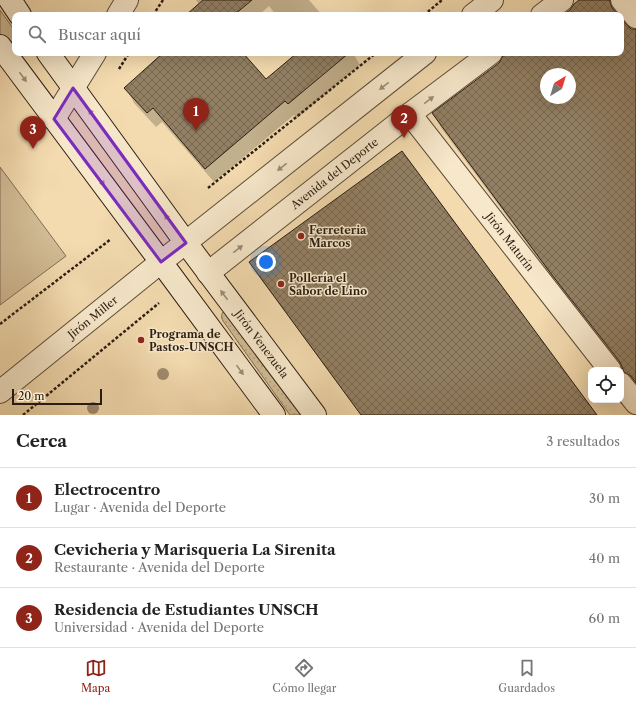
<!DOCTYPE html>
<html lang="es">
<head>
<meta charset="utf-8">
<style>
  body { margin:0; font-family:"Libre Caslon Text",serif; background:#f2f2f2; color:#222 }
  .controls { position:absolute; right:12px; bottom:12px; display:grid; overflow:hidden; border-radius:8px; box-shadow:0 4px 16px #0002 }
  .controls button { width:36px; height:36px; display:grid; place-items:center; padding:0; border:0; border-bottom:1px solid #e0e0e0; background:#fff; color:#222; font:20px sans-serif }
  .compass { position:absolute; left:540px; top:68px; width:36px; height:36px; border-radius:50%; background:#fff; box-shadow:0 4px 16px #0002; rotate:38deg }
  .scale { position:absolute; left:12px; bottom:10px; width:90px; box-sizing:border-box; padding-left:4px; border:2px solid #2b1d13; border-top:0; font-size:11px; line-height:14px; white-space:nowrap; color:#2b1d13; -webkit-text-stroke:3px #f7e8cb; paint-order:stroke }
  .you { position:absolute; left:266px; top:262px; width:14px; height:14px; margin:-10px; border:3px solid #fff; border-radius:50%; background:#1a73e8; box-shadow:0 0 0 6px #1a73e833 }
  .badge { display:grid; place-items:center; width:26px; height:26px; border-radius:50%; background:#8f2418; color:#fff; font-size:13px; font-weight:700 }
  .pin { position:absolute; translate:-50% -33px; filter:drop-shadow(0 1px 2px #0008) }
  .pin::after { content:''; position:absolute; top:21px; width:14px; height:12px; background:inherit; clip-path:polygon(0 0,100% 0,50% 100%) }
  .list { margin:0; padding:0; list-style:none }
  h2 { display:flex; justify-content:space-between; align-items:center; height:52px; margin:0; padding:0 16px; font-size:17px }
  h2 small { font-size:13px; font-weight:400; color:#767676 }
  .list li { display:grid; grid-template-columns:26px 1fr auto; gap:12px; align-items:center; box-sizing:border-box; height:60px; padding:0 16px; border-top:1px solid #e0e0e0 }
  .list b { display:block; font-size:15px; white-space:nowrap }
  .list p { margin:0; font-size:13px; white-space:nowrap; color:#767676 }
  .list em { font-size:13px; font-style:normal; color:#767676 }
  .icon { flex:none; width:22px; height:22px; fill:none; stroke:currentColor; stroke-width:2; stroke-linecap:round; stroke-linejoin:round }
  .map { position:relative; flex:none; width:636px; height:415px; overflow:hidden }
  .search { position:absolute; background:#fff; box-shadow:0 4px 16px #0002; left:12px; right:12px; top:12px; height:44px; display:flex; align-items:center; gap:10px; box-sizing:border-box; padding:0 14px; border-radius:8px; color:#767676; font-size:15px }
  .sheet { height:232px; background:#fff }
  nav { display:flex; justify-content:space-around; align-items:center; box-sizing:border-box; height:56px; border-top:1px solid #e0e0e0; background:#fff; font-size:11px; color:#767676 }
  nav a { display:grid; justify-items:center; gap:2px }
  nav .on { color:#8f2418 }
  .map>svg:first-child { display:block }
</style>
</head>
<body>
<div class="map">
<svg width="636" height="415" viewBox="0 0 636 415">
  <defs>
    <pattern id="park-dots" width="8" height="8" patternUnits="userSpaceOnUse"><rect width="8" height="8" fill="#d1bb94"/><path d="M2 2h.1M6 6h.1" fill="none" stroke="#b4a07f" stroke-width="1.8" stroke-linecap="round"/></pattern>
    <pattern id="building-cross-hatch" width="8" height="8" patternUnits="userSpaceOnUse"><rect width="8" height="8" fill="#938064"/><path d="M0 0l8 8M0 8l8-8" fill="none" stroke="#786851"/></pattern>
  </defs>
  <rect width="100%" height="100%" fill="#f3dbaf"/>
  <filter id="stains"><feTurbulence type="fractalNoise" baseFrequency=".005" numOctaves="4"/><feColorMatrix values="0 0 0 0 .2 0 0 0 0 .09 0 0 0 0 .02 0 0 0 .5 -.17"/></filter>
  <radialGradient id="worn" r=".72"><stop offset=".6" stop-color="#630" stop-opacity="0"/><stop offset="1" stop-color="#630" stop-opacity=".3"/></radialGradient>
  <path fill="#d1bb94" stroke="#7e6c54" d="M0,10L15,31V53H23L21,55H17L13,53L0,35Z
    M0,167L66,256L0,305Z"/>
  <path fill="url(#park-dots)" stroke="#7e6c54" d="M224,311L308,415H290L223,321C221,317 221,314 224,311Z"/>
  <path fill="#0003" fill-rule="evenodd" d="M196,0H309L322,15H276L269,6L259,15H188L199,4Z
    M580,0H636L619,11L618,15H565L570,11Z
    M621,20L631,29L636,30V389L634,388L624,371L562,291L442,129L433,114L499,64L509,53H621ZM546,74H570V98H546Z
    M165,53H241L266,80L298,53H353L360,65L297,118L294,115L214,182L162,122L156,127L134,103L126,88Z
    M250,263L596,415H361L259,277Z"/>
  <path fill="url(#building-cross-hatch)" stroke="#2b1d13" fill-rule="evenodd" d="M203,0H252L234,15H186Z
    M579,0H610V2L612,8L618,15H563L570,10L574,4Z
    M621,18L627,25L631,29H636V383L631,376L624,372L620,362L552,275L432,113L499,63L503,56L507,53H621ZM546,74H570V98H546Z
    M163,53H243L266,79L297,53H349L288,104L285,101L205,169L153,108L147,113L124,88Z
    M402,151L436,197L597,415H361L249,262Z"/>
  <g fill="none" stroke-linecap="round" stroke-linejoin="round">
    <defs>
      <g id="street">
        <path d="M622,0L636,17"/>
        <path d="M118,15L127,0"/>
        <path d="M473,15L492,0"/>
        <path d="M542,15L562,0"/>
        <path id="s1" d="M410,114L610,370"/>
        <path d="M54,119L95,53"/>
        <path id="s2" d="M208,273L410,114L491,53"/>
        <path d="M621,384L636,403"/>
        <path id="s3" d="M0,392L161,262L425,53"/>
      </g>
      <g id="secondary">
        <path d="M10,0L20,15"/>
        <path d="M0,46L161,262L274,415"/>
        <path id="s4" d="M48,53L186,243L315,415"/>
      </g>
    </defs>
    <use href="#street" stroke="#5d4c3a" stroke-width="24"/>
    <use href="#secondary" stroke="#2b1d13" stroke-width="24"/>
    <path stroke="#2b1d13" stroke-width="2.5" stroke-dasharray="3 2" stroke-linecap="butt" d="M153,15L163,0
      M424,15L442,0
      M119,69L129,53
      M208,188L376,53
      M0,324L111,239
      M23,415L159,303"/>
    <use href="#street" stroke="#f7e8cb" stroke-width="22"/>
    <use href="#secondary" stroke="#f7e8cb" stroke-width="22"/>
  </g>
  <g fill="#a08c6f">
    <circle cx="163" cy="374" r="6"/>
    <circle cx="93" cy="408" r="6"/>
  </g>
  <defs><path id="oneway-solid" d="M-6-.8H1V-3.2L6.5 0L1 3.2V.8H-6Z"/></defs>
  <g fill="#9b8d78">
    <use href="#oneway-solid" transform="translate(23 77) rotate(53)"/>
    <use href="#oneway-solid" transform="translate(384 86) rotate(142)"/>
    <use href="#oneway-solid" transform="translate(429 100) rotate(-37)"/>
    <use href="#oneway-solid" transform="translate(92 114) rotate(-126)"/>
    <use href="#oneway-solid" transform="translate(282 167) rotate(142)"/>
    <use href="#oneway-solid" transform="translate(101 181) rotate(53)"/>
    <use href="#oneway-solid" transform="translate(168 219) rotate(-126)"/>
    <use href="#oneway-solid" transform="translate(238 249) rotate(-38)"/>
    <use href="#oneway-solid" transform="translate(224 295) rotate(-127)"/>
    <use href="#oneway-solid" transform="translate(240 370) rotate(54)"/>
  </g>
  <path fill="#7b2cbf" fill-opacity="0.2" stroke="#7b2cbf" stroke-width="3" stroke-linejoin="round" d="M73,88L186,243L161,262L54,119Z"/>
  <g fill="#8f2418" stroke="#f7e8cb" stroke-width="1.5">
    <circle cx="301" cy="236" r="4"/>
    <circle cx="281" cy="284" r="4"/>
    <circle cx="141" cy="340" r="4"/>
  </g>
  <g text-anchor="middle" stroke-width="3" stroke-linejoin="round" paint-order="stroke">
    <g font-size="11" fill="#2b1d13" stroke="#f7e8cb">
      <text dy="4" stroke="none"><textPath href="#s2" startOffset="161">Avenida del Deporte</textPath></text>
      <text dy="4" stroke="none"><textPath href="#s1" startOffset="162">Jirón Maturín</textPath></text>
      <text dy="4" stroke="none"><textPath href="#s3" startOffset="119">Jirón Miller</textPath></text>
      <text dy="4" stroke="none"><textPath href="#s4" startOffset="361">Jirón Venezuela</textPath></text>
    </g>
    <g font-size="11" font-weight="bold" fill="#2b1d13" stroke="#f7e8cb" text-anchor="start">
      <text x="309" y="234">Ferreteria<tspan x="309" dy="13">Marcos</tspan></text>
      <text x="289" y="282">Pollería el<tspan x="289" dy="13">Sabor de Lino</tspan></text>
      <text x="149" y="338">Programa de<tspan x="149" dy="13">Pastos-UNSCH</tspan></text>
    </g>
  </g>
  <rect width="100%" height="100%" filter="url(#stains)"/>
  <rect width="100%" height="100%" fill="url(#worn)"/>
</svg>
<div class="controls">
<button><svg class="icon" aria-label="locate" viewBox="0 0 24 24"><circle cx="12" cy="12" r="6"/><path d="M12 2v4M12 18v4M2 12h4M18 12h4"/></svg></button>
</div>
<svg class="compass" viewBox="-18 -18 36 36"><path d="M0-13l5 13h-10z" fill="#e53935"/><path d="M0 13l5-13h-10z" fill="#767676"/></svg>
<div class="scale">20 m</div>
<div class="you"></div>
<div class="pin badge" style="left:196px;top:131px">1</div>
<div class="pin badge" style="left:404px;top:138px">2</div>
<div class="pin badge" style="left:33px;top:149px">3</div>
<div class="search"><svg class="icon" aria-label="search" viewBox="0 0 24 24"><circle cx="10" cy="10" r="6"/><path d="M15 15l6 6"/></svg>Buscar aquí</div>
</div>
<section class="sheet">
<h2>Cerca<small>3 resultados</small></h2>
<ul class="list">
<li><span class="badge">1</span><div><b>Electrocentro</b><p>Lugar · Avenida del Deporte</p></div><em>30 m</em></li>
<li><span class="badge">2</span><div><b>Cevicheria y Marisqueria La Sirenita</b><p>Restaurante · Avenida del Deporte</p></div><em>40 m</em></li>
<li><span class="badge">3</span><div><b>Residencia de Estudiantes UNSCH</b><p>Universidad · Avenida del Deporte</p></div><em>60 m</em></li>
</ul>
</section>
<nav>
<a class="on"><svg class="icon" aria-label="map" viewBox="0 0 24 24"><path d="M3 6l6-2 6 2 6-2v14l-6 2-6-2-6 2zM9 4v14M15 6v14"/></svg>Mapa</a>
<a><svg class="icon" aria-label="directions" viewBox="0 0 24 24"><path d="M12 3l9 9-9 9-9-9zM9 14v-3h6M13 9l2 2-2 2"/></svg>Cómo llegar</a>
<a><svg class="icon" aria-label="saved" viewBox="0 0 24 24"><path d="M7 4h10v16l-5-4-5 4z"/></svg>Guardados</a>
</nav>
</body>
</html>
